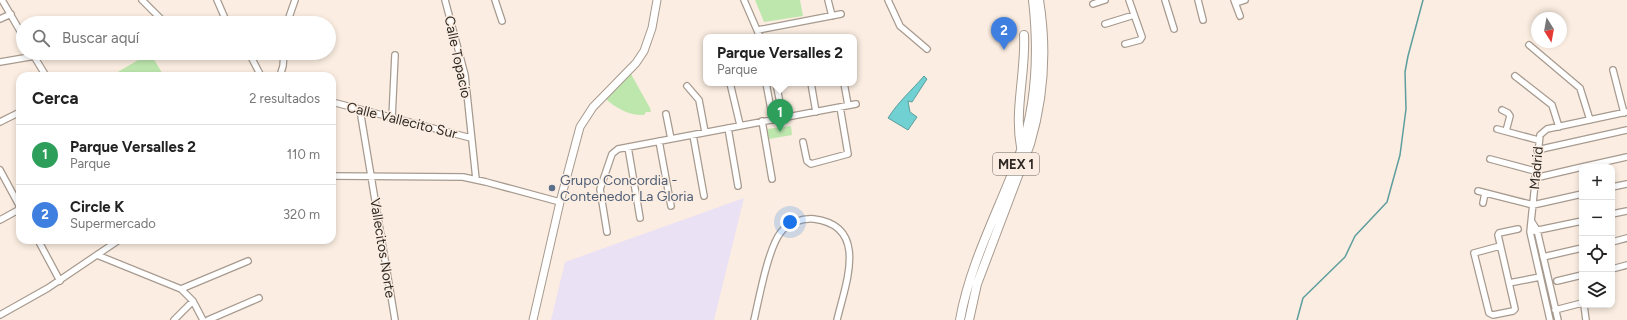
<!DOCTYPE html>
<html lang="es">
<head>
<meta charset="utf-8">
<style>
  body { margin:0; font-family:Figtree,sans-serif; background:#f6f6f6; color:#222 }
  .controls { position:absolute; right:12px; bottom:12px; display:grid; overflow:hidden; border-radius:8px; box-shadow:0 2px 6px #0003 }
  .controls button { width:36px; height:36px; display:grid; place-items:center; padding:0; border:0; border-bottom:1px solid #e0e0e0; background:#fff; color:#222; font:20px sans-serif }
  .compass { position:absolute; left:1531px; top:12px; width:36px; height:36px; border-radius:50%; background:#fff; box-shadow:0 2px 6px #0003; rotate:169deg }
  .you { position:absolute; left:790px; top:222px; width:14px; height:14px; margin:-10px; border:3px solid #fff; border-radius:50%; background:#1a73e8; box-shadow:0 0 0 6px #1a73e833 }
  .badge { display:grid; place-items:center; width:26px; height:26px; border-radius:50%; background:#178036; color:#fff; font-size:13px; font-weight:700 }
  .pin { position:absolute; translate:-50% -33px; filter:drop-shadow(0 1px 2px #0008) }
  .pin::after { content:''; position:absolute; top:21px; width:14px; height:12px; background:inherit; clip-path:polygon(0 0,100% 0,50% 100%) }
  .popup { position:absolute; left:703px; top:34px; width:154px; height:52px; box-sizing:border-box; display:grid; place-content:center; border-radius:8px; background:#fff; filter:drop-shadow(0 1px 3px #0005); font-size:13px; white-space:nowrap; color:#767676 }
  .popup b { font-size:15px; color:#222 }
  .popup::after { content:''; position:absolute; left:50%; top:100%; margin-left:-8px; border:8px solid transparent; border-top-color:#fff }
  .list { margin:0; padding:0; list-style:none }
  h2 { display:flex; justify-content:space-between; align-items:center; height:52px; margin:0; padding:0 16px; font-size:17px }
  h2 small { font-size:13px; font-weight:400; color:#767676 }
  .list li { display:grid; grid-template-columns:26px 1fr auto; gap:12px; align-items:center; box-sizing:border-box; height:60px; padding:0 16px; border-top:1px solid #e0e0e0 }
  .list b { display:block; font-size:15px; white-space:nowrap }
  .list p { margin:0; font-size:13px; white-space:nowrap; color:#767676 }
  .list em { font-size:13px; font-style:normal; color:#767676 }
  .icon { flex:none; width:22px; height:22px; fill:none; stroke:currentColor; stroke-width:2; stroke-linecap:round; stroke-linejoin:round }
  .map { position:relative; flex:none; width:1627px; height:320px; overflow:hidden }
  .search { position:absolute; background:#fff; box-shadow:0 2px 6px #0003; left:16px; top:16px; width:320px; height:44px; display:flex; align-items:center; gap:10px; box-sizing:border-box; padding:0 14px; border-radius:22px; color:#767676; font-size:15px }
  .panel { position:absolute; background:#fff; box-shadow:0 2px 6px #0003; left:16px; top:72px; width:320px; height:172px; border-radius:12px }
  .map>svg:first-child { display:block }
</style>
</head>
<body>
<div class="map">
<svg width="1627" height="320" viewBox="0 0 1627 320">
  <rect width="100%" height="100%" fill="#fbede1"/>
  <path fill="#ebe1f5" d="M744,198L714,320H551L565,262Z"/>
  <path fill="#bee7ae" d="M755,0H800L803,16L764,22Z
    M150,53L164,76H111Z
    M631,74L650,108L651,112H646L644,115C630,116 615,108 605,98Z
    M791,126L792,135L769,139L767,129Z"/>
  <path fill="#71d0d2" stroke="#5d9e9e" d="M924,76L927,79L912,102L908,101L910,112L917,117L908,130L888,118C898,102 912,90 924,76Z"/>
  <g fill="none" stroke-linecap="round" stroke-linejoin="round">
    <path stroke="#5d9e9e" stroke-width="1.5" d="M1297,320L1303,298L1345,257L1355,236L1387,202L1400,155L1406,109L1405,72L1408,56L1423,0"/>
    <defs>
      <path id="minor" d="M2,0L23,36
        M142,0L165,23
        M217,0L227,23
        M445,0L465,75L476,179
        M495,0L502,21
        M744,0L760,37
        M828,0L832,16
        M888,0L900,26L927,49
        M1165,0L1174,29
        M1198,0L1203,20
        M1234,0L1240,16
        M1236,3L1245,0
        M1093,4L1105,0
        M0,19L11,14
        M182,23H207
        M287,23L295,0
        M1105,24L1134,15
        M758,30L841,14
        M1125,44L1140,40L1142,37L1129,0
        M1529,45L1580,88L1590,120
        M32,53L46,76
        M249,53L261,76
        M0,62L53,53
        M1613,70L1624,113
        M280,76L283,66L284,53
        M1515,76L1552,105L1559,127
        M730,83L740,125
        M766,83L773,120
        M776,83L783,118
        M811,83L816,112
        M844,83L848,105
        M687,86L699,100L705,132
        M332,102L471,138
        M360,110L395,320
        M1502,110L1508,113L1510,116L1506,131
        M666,114L671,139
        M392,118L395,55
        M762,121L772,179
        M0,122L20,112
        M728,128L738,186
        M1497,129L1538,140
        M693,135L704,196
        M659,141L671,206
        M803,142L807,161L811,164L848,154L840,107
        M628,147L640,218
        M1537,150L1627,130
        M1490,159L1535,171
        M1582,167L1627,157
        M0,170L20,207
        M332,176L463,177L486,182L560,202
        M1535,178L1582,167
        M1612,187L1627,184
        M1478,191L1533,205L1582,194
        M1483,203L1485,193
        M1612,214L1627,211
        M0,220L20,209
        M1532,222L1537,230L1558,320
        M1534,231L1582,221
        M607,232L600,189L612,154L618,149L856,104
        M38,240L60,281
        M1612,242L1627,238
        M1500,246L1474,253L1489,313L1493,315L1513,311L1515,309L1498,235L1499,233L1518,229
        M97,255L181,289L193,301L203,320
        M1543,257L1582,248
        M1612,269L1627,265
        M1557,281L1582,275
        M1509,283L1540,277
        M181,289L248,261
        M1584,305L1586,320
        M1555,310L1582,303
        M0,315L48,288L119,240
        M174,320L193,301
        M208,320L259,298
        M754,320C759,299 768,248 781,232C788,223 802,218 814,219C870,226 845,285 837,320
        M1550,320L1530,232L1540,135L1547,129L1627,112"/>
      <path id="major" d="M533,320L560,202L580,127L593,107L636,63L644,51L652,28L657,0"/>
      <path id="highway" d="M1021,147C1014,110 1026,72 1024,35
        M960,320C970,263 999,210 1019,156C1037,105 1039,53 1033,0
        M969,320L977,284L1030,144C1044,97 1047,49 1039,0"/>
    </defs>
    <use href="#minor" stroke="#a79a8f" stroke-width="8"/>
    <use href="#major" stroke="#a79a8f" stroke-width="9"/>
    <use href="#highway" stroke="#a79a8f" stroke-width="10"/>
    <use href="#minor" stroke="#fff" stroke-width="5.5"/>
    <use href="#major" stroke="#fff" stroke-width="7"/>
    <use href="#highway" stroke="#fff" stroke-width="8"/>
  </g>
  <circle fill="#5c6f8a" stroke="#fbede1" stroke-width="1.5" cx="552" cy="188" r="4"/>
  <g text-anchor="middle" stroke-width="3" stroke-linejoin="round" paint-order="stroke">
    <rect fill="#fbede1" stroke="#6c645d" stroke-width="1" x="993" y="153" width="46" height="22" rx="3"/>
    <g font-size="13" font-weight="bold" fill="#2f2a25">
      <text x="1016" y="169">MEX 1</text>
    </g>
    <g font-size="14" fill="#2f2a25" stroke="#fbede1">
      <text transform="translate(458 57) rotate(78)" y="5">Calle Topacio</text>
      <text transform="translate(402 120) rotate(14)" y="5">Calle Vallecito Sur</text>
      <text transform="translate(1536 168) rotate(-85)" y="5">Madrid</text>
      <text transform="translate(383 248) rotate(81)" y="5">Vallecitos Norte</text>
    </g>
    <g font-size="14" fill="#4e5e75" stroke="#fbede1" text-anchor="start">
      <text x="560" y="185">Grupo Concordia -<tspan x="560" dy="16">Contenedor La Gloria</tspan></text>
    </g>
  </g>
</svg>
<div class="controls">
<button>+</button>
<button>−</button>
<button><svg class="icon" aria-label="locate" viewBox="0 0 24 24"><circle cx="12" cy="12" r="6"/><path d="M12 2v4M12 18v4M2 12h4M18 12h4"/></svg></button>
<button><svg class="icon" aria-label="layers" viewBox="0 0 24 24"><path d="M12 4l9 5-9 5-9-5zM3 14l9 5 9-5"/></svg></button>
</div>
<svg class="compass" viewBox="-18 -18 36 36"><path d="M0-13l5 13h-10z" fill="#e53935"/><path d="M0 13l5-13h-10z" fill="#767676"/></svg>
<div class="you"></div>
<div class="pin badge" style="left:780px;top:132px;background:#2e9e5b">1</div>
<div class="popup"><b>Parque Versalles 2</b>Parque</div>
<div class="pin badge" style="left:1004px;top:50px;background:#3f7fe0">2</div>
<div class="search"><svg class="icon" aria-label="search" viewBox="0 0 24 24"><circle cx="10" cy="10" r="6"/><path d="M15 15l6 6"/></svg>Buscar aquí</div>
<section class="panel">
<h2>Cerca<small>2 resultados</small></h2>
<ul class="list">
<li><span class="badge" style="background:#2e9e5b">1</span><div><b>Parque Versalles 2</b><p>Parque</p></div><em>110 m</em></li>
<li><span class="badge" style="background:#3f7fe0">2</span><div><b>Circle K</b><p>Supermercado</p></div><em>320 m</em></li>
</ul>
</section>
</div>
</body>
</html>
